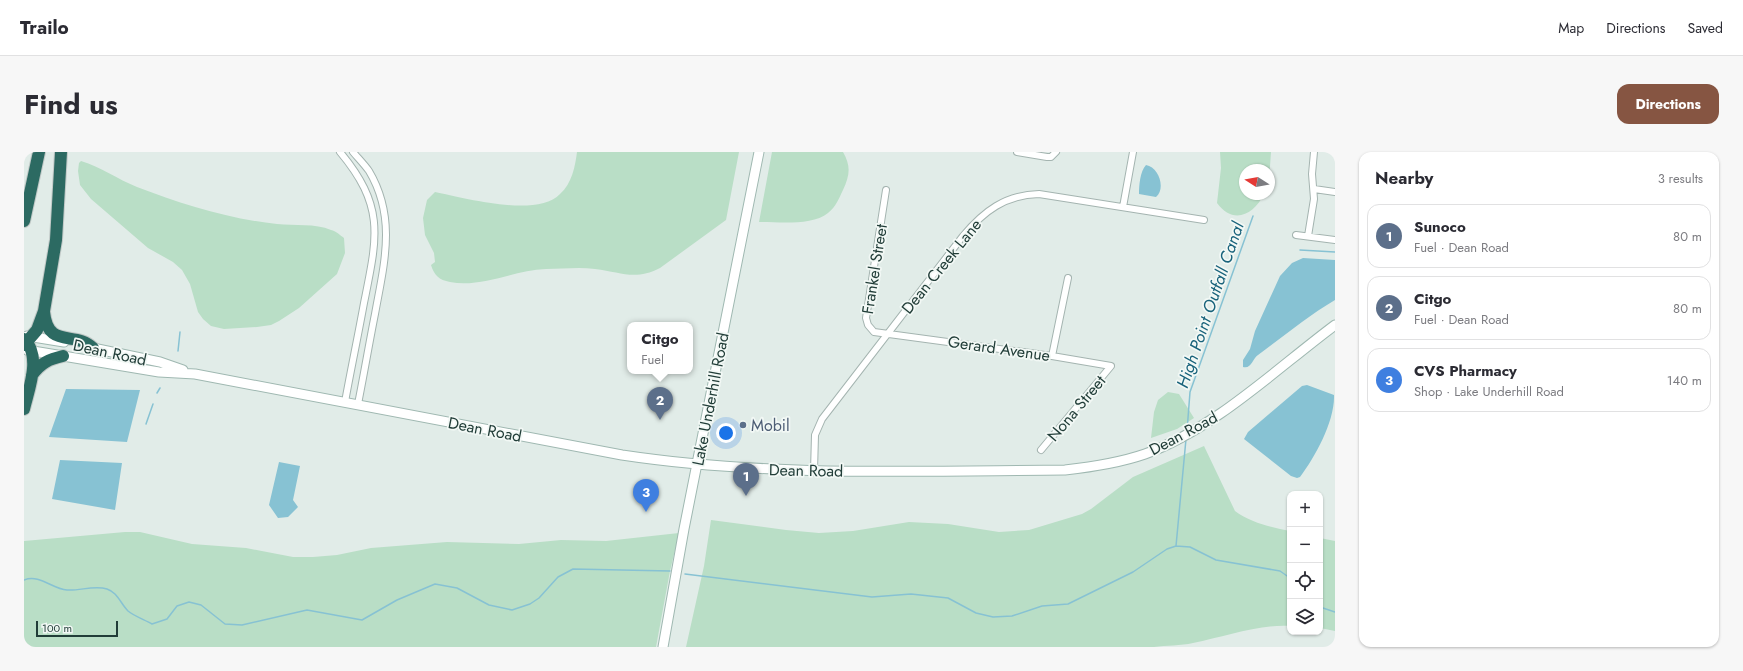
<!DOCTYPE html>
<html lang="en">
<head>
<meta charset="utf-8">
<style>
  body { margin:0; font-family:Jost,sans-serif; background:#f7f7f7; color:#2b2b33 }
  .controls { position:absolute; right:12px; bottom:12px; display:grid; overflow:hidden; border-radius:8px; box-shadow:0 1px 3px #0004 }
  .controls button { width:36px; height:36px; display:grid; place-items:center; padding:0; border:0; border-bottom:1px solid #e1e1e2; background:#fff; color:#2b2b33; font:20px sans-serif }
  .compass { position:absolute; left:1215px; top:12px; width:36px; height:36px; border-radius:50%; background:#fff; box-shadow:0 1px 3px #0004; rotate:281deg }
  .scale { position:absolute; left:12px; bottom:10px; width:82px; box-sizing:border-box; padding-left:4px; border:2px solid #213d38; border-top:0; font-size:11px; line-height:14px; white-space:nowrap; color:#213d38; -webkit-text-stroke:3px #f2f8f5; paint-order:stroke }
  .you { position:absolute; left:702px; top:281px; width:14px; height:14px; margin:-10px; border:3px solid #fff; border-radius:50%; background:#1a73e8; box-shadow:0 0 0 6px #1a73e833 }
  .badge { display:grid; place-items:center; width:26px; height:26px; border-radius:50%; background:#865542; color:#fff; font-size:13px; font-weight:700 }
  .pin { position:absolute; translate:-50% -33px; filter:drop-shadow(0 1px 2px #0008) }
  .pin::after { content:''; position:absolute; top:21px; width:14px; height:12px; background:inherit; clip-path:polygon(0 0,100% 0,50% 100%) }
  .popup { position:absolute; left:603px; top:170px; width:66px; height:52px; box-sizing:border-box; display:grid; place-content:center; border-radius:8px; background:#fff; filter:drop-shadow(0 1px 3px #0005); font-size:13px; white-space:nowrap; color:#7c7c81 }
  .popup b { font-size:15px; color:#2b2b33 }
  .popup::after { content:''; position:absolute; left:50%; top:100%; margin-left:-8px; border:8px solid transparent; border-top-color:#fff }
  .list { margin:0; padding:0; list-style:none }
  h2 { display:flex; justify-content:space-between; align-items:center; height:52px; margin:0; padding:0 16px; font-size:17px }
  h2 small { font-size:13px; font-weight:400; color:#7c7c81 }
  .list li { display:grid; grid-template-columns:26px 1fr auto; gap:12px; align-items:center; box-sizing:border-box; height:64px; margin:0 8px 8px; padding:0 8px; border:1px solid #e1e1e2; border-radius:12px }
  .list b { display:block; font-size:15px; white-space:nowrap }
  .list p { margin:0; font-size:13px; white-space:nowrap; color:#7c7c81 }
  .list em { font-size:13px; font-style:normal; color:#7c7c81 }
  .icon { flex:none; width:22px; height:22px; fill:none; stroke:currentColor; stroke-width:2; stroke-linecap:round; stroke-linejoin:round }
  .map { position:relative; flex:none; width:1311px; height:495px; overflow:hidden; border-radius:12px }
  header { display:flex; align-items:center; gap:24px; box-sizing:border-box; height:56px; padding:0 20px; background:#fff; border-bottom:1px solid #e1e1e2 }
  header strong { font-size:19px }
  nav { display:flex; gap:22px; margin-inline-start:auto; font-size:14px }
  .intro { display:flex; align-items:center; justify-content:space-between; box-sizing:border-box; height:96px; padding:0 24px }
  h1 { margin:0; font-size:28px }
  .button { padding:10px 18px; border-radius:12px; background:#865542; color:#fff; font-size:14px; font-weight:700 }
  main { display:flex; gap:24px; padding:0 24px }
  aside { flex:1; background:#fff; border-radius:12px; box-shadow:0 1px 3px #0004 }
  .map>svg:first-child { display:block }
</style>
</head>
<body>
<header>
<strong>Trailo</strong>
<nav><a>Map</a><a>Directions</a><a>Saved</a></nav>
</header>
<div class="intro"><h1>Find us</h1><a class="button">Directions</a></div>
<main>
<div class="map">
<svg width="1311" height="495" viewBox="0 0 1311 495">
  <rect width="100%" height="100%" fill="#e1ece8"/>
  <path fill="#b9dec6" d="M553,0H715L702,68L636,116C611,129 597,120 571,117C555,115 538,117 522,117C490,118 458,136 426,130C415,128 410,123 407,113L411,110L410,101L401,83L399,66L403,48L411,40C441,46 513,66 536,42C548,31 551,15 553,0Z
    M748,0H819C827,14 826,23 819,38C815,46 812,55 804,61C788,74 755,70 735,70Z
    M1196,0H1247L1245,29V18H1221V42H1240C1230,63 1209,73 1193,51L1197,16Z
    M57,9C77,15 93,27 113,35C157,52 205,67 253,72C271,74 291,71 307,78C312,79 316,83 320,86L321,101L313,122L275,156L255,169L247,173L233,175L200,177L187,174L179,167L174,160L166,132L158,118L149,110L124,96L67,47L56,33L54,19L55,11Z
    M1144,240L1155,242L1170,266L1153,277L1127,286L1130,260L1134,248Z
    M1180,294L1211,359C1227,371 1247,375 1266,379V474C1235,472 1200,485 1169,491C1157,494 1142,493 1130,495H662L680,414L687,368L762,378L795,381L829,379L885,370L924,372L975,380L1005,378L1058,362L1067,357L1109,325Z
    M101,380H116L168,392L222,396L269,405H289L313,403L347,396L423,390L495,392L537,388L582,389L655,381L646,419L632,495H0V389Z
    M1296,386L1311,389V479L1296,476Z"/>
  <path fill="#87c2d3" d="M1122,13C1135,15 1142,37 1132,45L1115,42C1115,34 1116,19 1122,13Z
    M1279,106L1311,108V148C1284,164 1260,184 1234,203C1228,207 1228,217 1219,215V208L1226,197L1231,179L1256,124L1268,111Z
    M1283,233L1310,243C1311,269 1291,305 1276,325L1273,326L1267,324L1220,287L1224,280L1278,234Z
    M42,237L116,238L103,290L25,285Z
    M36,308L98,311L91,358L28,347Z
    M255,310L276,314L269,348L274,355L264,365L254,366L245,353Z"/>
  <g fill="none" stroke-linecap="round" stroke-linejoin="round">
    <path stroke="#87c2d3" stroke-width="1.5" d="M1276,98L1311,100
      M154,199L156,180
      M133,241L136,236
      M122,272L129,252
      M1163,279L1166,240L1229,64
      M1152,394L1162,287
      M661,422L848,445L887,442L924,446L952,461L969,465L988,464L1018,454L1044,452L1109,420L1143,397L1152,394L1166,395L1192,408L1256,419L1266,426
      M0,428C16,422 28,437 43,438C56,439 70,433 83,437C93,440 97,452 104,459C110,464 121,468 128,472L143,467L153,454L165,450L177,453L201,472L218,473L283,458L338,468L373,448L411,432L433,436L465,453L488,458L506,452L515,446L534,425L549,417L646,419
      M1296,455L1311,460"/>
    <defs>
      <path id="street" d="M316,0C362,55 353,86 340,151C334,184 327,217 321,250
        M329,0C334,6 340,12 345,19C373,66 360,112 351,162C345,192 340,222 334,252
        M993,0L1023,5H1027L1032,0
        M1290,37L1311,40
        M862,38L842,166L844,173L850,180L1028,204L1087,214L1017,298
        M1099,55L1109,0
        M1272,83L1311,88
        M1284,84L1290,47L1288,22L1290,0
        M1028,204L1044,126
        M790,319L791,283L798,267L939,84C960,59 981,43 1015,42L1180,68"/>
      <path id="secondary" d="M3,184L40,190
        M64,195L136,210L159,218
        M3,198L135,220L171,222L598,303C744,325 893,319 1041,318C1068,315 1095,311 1121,302C1190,277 1252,217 1311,173
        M639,495L660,377L735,0"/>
      <path id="highway" d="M0,69L15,0
        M20,160C24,198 51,178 69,196
        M0,187C18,204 5,236 0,257
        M0,193L13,178L20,159L32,88L37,0
        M8,223C17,211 25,207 39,204"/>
    </defs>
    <use href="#street" stroke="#a4b4b0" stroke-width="8"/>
    <use href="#secondary" stroke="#9fb8b1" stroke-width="11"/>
    <use href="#highway" stroke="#c1c9c7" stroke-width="14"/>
    <use href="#street" stroke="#fff" stroke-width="6"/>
    <use href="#secondary" stroke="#fff" stroke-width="9"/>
    <use href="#highway" stroke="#2c6a62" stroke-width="12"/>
  </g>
  <circle fill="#5c6f8a" stroke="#f2f8f5" stroke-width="1.5" cx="719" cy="273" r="4"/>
  <g text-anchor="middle" stroke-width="3.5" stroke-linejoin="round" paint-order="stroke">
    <g font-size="16" fill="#213d38" stroke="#f2f8f5">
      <text transform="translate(917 114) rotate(-51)" y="6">Dean Creek Lane</text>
      <text transform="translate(850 117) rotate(-81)" y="6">Frankel Street</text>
      <text transform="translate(975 196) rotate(8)" y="6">Gerard Avenue</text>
      <text transform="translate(86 200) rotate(12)" y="6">Dean Road</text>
      <text transform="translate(686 247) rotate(-79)" y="6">Lake Underhill Road</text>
      <text transform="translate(1052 256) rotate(-50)" y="6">Nona Street</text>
      <text transform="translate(461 277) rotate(11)" y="6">Dean Road</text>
      <text transform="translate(1159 281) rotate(-28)" y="6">Dean Road</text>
      <text transform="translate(782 318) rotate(1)" y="6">Dean Road</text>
    </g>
    <g font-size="16" fill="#4e5e75" stroke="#f2f8f5" text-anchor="start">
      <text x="727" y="279">Mobil</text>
    </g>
    <g font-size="17" font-style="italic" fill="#19637b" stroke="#f2f8f5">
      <text transform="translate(1186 153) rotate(-71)" y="6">High Point Outfall Canal</text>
    </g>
  </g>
</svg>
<div class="controls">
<button>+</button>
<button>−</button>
<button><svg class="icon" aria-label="locate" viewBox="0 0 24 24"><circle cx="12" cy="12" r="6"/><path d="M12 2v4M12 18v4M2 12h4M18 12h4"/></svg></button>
<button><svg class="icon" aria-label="layers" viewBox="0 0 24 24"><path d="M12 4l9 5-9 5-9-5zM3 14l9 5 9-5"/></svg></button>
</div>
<svg class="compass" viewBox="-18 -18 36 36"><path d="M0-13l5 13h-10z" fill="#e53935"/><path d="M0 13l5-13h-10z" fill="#7c7c81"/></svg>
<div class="scale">100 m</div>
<div class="you"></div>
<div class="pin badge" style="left:722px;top:344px;background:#5c6f8a">1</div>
<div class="pin badge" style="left:636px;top:268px;background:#5c6f8a">2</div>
<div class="popup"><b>Citgo</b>Fuel</div>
<div class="pin badge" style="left:622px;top:360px;background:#3f7fe0">3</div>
</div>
<aside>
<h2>Nearby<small>3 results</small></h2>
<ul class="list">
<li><span class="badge" style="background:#5c6f8a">1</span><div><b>Sunoco</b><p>Fuel · Dean Road</p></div><em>80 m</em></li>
<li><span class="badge" style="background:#5c6f8a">2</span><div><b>Citgo</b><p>Fuel · Dean Road</p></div><em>80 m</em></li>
<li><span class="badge" style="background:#3f7fe0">3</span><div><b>CVS Pharmacy</b><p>Shop · Lake Underhill Road</p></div><em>140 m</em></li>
</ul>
</aside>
</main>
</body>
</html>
